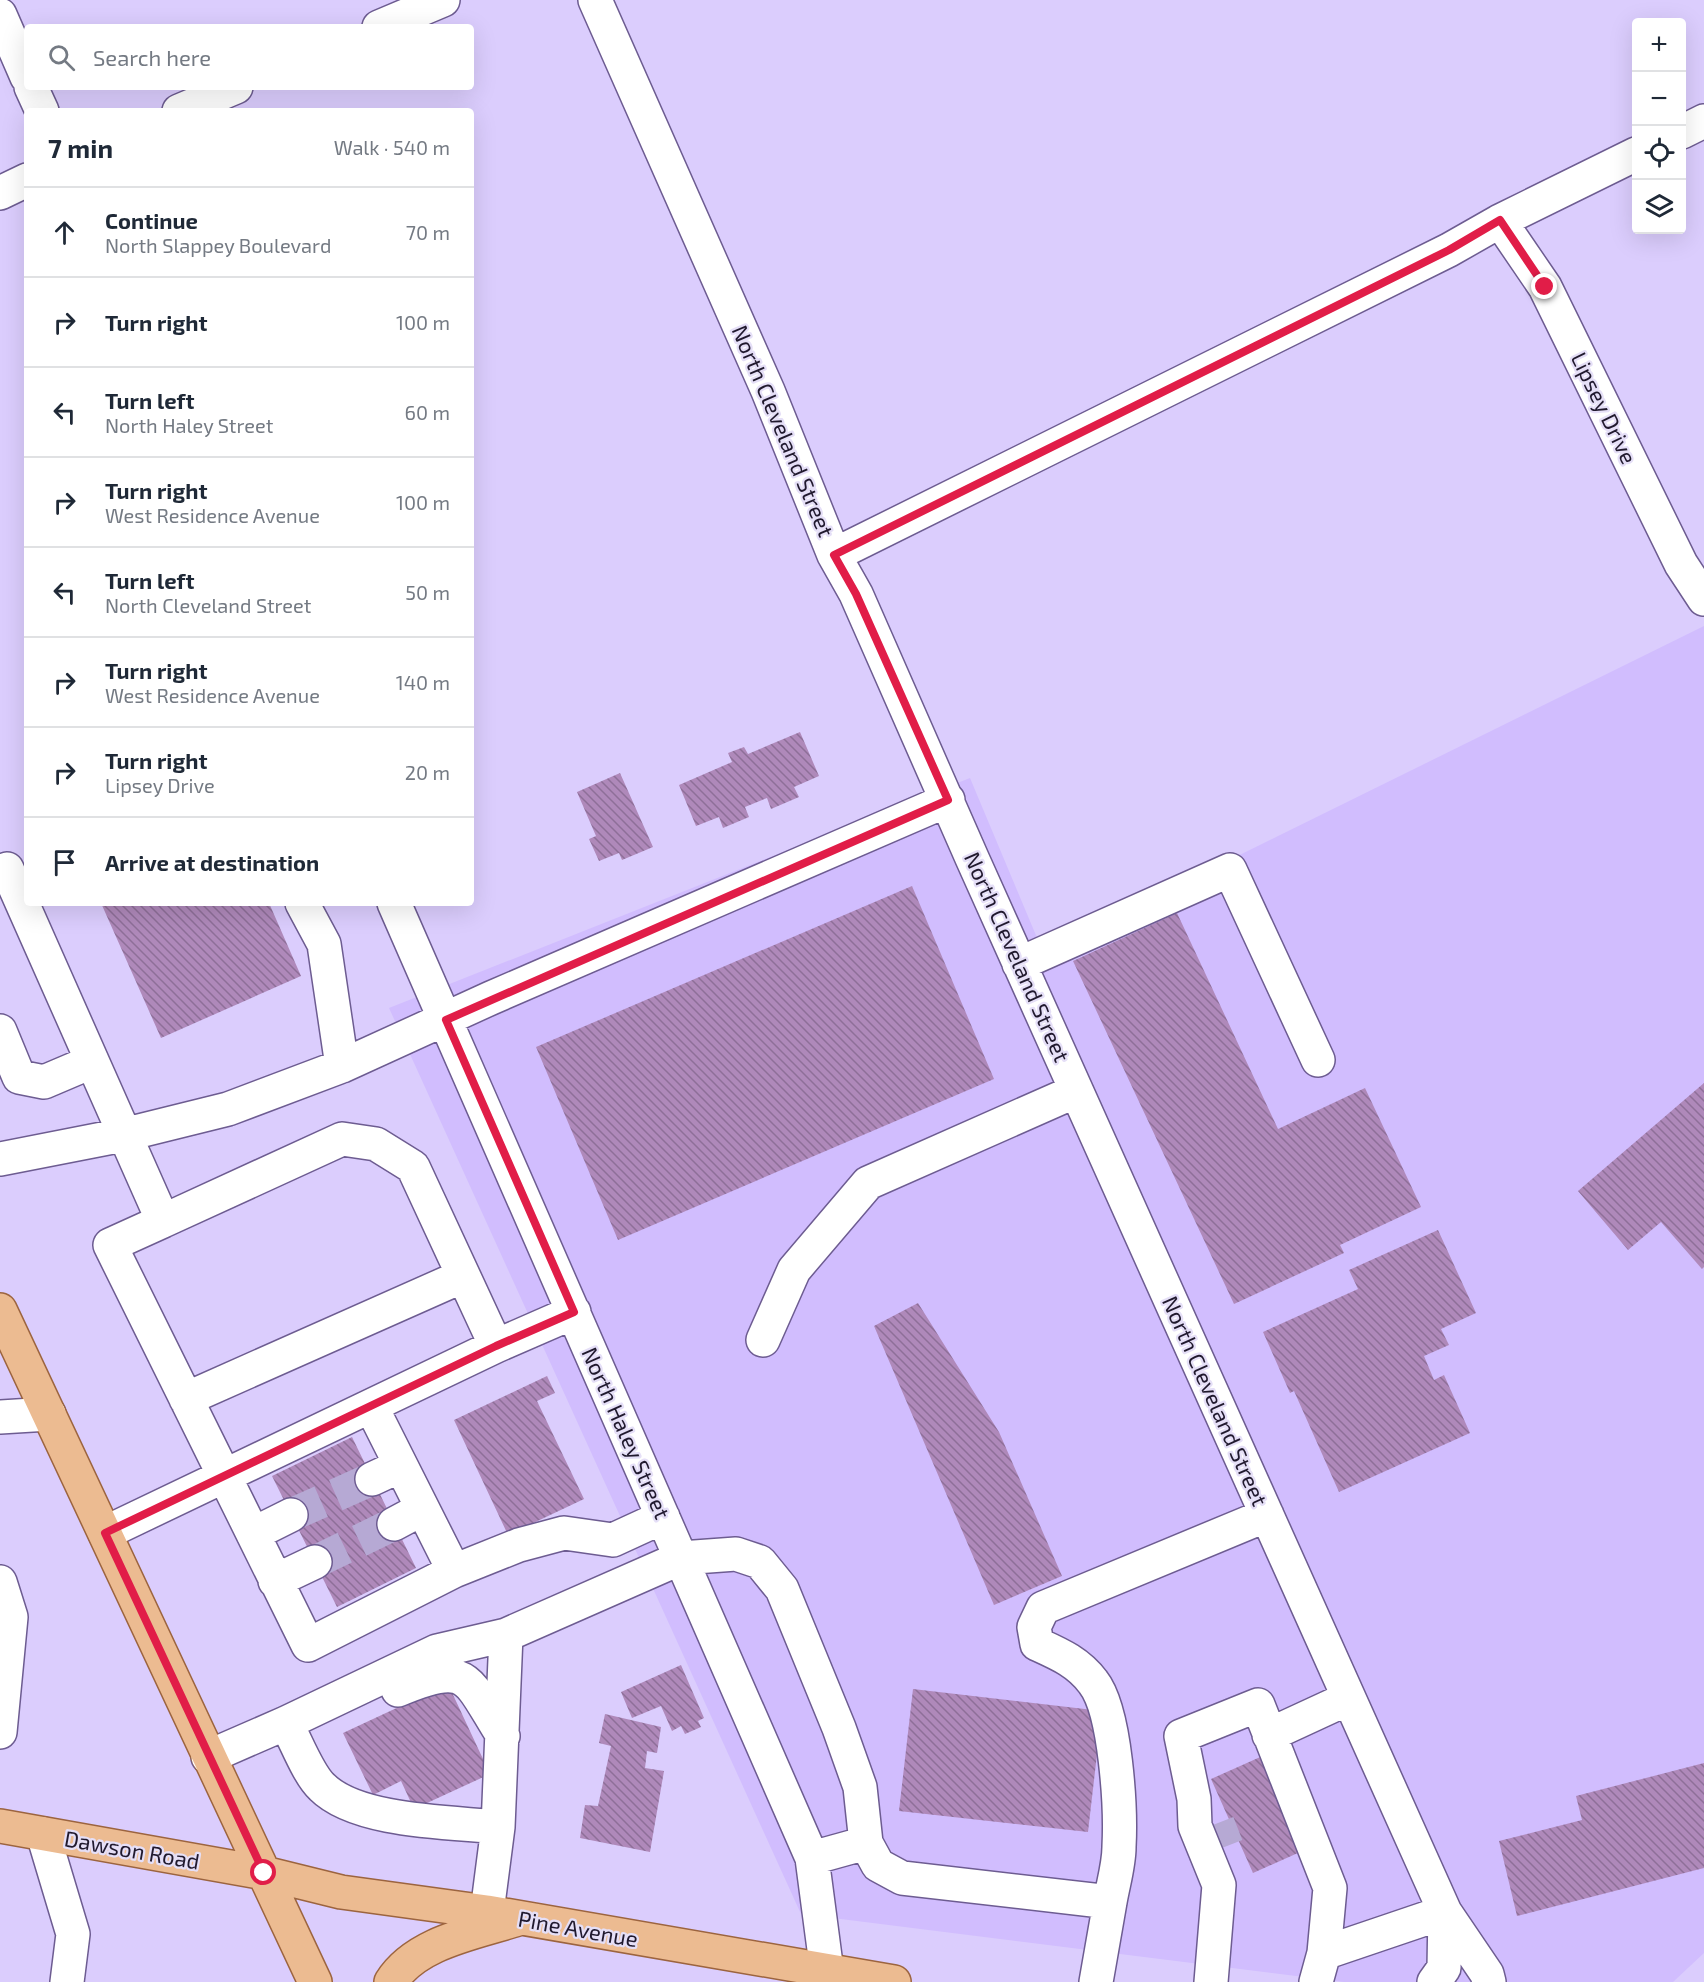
<!DOCTYPE html>
<html lang="en">
<head>
<meta charset="utf-8">
<style>
  body { margin:0; font-family:"Exo 2",sans-serif; background:#f2f2f3; color:#1f2937 }
  .controls { position:absolute; right:18px; top:18px; display:grid; overflow:hidden; border-radius:6px; box-shadow:0 6px 24px #0002 }
  .controls button { width:54px; height:54px; display:grid; place-items:center; padding:0; border:0; border-bottom:2px solid #e0e1e3; background:#fff; color:#1f2937; font:30px sans-serif }
  .stop { position:absolute; width:18px; height:18px; margin:-14px; border:4px solid #e11d48; border-radius:50%; background:#fff }
  .stop.end { background:#e11d48; border-color:#fff; box-shadow:0 2px 6px #0008 }
  .list { margin:0; padding:0; list-style:none }
  h2 { display:flex; justify-content:space-between; align-items:center; height:78px; margin:0; padding:0 24px; font-size:26px }
  h2 small { font-size:20px; font-weight:400; color:#747a83 }
  .list li { display:grid; grid-template-columns:39px 1fr auto; gap:18px; align-items:center; box-sizing:border-box; height:90px; padding:0 24px; border-top:2px solid #e0e1e3 }
  .list b { display:block; font-size:22px; white-space:nowrap }
  .list p { margin:0; font-size:20px; white-space:nowrap; color:#747a83 }
  .list em { font-size:20px; font-style:normal; color:#747a83 }
  .icon { flex:none; width:33px; height:33px; fill:none; stroke:currentColor; stroke-width:2; stroke-linecap:round; stroke-linejoin:round }
  .map { position:relative; flex:none; width:1704px; height:1982px; overflow:hidden }
  .search { position:absolute; background:#fff; box-shadow:0 6px 24px #0002; left:24px; top:24px; width:450px; height:66px; display:flex; align-items:center; gap:15px; box-sizing:border-box; padding:0 21px; border-radius:6px; color:#747a83; font-size:22px }
  .panel { position:absolute; background:#fff; box-shadow:0 6px 24px #0002; left:24px; top:108px; width:450px; height:798px; border-radius:6px }
  .map>svg:first-child { display:block }
</style>
</head>
<body>
<div class="map">
<svg width="1704" height="1982" viewBox="0 0 1704 1982">
  <defs>
    <pattern id="building-back-hatch" width="6" height="6" patternUnits="userSpaceOnUse" patternTransform="scale(1.5)"><rect width="6" height="6" fill="#af89ba"/><path d="M-1 5l2 2M0 0l6 6M5-1l2 2" fill="none" stroke="#8e6f98"/></pattern>
  </defs>
  <rect width="100%" height="100%" fill="#dbcdfd"/>
  <path fill="#d1bdfe" d="M1704,626V1953L1673,1982H1344L801,1914L389,1008L970,778L1043,952Z"/>
  <path fill="url(#building-back-hatch)" d="M800,732L819,776L794,787L799,797L771,809L767,798L745,807L749,817L723,828L719,817L696,826L679,785L732,762L728,753L744,747L748,754Z
    M620,773L653,847L622,860L619,853L599,861L589,839L596,836L577,792Z
    M912,886L994,1079L618,1240L536,1047Z
    M101,903H269L301,976L161,1038Z
    M1177,913L1278,1129L1365,1088L1421,1207L1340,1245L1344,1253L1234,1304L1073,961Z
    M1704,1083V1267L1702,1269L1661,1222L1628,1250L1578,1191Z
    M1438,1230L1476,1313L1441,1329L1449,1345L1424,1356L1434,1380L1444,1375L1470,1433L1339,1492L1294,1391L1290,1393L1263,1332L1358,1289L1349,1270Z
    M918,1303L999,1432L1062,1576L994,1605L874,1326Z
    M547,1376L555,1393L537,1401L584,1499L508,1535L454,1420Z
    M352,1437L416,1568L337,1607L272,1476Z
    M681,1665L704,1718L698,1721L701,1727L685,1734L681,1726L672,1731L661,1706L632,1718L621,1692Z
    M448,1684L490,1774L414,1809L401,1781L373,1795L343,1733Z
    M913,1689L1102,1711L1088,1832L899,1811Z
    M605,1714L661,1727L657,1753L647,1751L645,1768L664,1771L650,1852L580,1838L585,1805L598,1806L611,1746L599,1743Z
    M1267,1754L1309,1848L1253,1873L1211,1779Z
    M1704,1763V1868L1517,1916L1499,1841L1582,1820L1576,1796Z"/>
  <g fill="none" stroke-linecap="round" stroke-linejoin="round">
    <path stroke="#b6a9d4" stroke-width="33" stroke-dasharray="33 16" stroke-linecap="butt" d="M291,1515L372,1479
      M315,1562L394,1524
      M1218,1823L1227,1846"/>
    <defs>
      <path id="minor" d="M595,0L768,391L834,555L856,594L972,858L1445,1912L1487,1974L1489,1982
        M0,15L27,77
        M379,27L443,0
        M31,87L42,111
        M179,111L236,87
        M1682,132L1704,121
        M0,193L27,180
        M1500,221L1545,287L1681,564L1704,599
        M834,555L1449,250L1500,221L1636,154
        M7,869L163,1221L342,1139L376,1144L413,1167L496,1346L105,1533
        M302,903L324,944L342,1066
        M394,903L812,1858L827,1972
        M1019,964L1230,870L1318,1060
        M0,1031L19,1077L44,1082L91,1062
        M0,1159L123,1135L228,1109L342,1066L491,998L948,800
        M163,1221L110,1245L308,1645L454,1571L519,1545L564,1533L613,1540L663,1517
        M763,1340L794,1270L868,1183L1076,1091
        M496,1346L574,1312
        M186,1399L463,1276
        M371,1406L454,1571
        M0,1417L49,1414
        M372,1479L400,1466
        M394,1524L422,1509
        M253,1534L291,1515
        M275,1581L315,1562
        M0,1582L11,1617L0,1732
        M398,1690C470,1660 466,1678 503,1736
        M286,1723C296,1741 308,1774 322,1787C357,1822 450,1822 498,1827
        M1269,1735L1349,1698
        M208,1757L286,1723L437,1651L506,1635L681,1558L736,1554L760,1562L782,1589L839,1728L860,1787L866,1843L878,1865L902,1878L1110,1902C1113,1884 1119,1865 1119,1847C1121,1809 1116,1711 1093,1682C1078,1662 1059,1654 1037,1644L1034,1627L1043,1608L1267,1515
        M43,1834L73,1934L67,1982
        M812,1858L866,1843
        M487,1912L498,1827L506,1635
        M1324,1953L1445,1912
        M1096,1982L1110,1902
        M1211,1982L1219,1885L1195,1826L1194,1799L1181,1736L1258,1705L1330,1888L1324,1953L1316,1982
        M1434,1982L1444,1968L1445,1912"/>
      <path id="major" d="M0,1310L315,1982
        M0,1826L264,1873L341,1892L487,1912L894,1982
        M391,1982C416,1942 475,1933 518,1919"/>
    </defs>
    <use href="#minor" stroke="#6d5c91" stroke-width="36"/>
    <use href="#major" stroke="#9c643f" stroke-width="36"/>
    <use href="#minor" stroke="#fff" stroke-width="33"/>
    <use href="#major" stroke="#ecbb91" stroke-width="33"/>
  </g>
  <g fill="none" stroke-linecap="round" stroke-linejoin="round">
    <path stroke="#e11d48" stroke-width="8" d="M264,1873L105,1533L496,1346L574,1312L446,1020L948,800L856,594L834,555L1449,250L1500,220L1545,287"/>
  </g>
  <g text-anchor="middle" stroke-width="4.5" stroke-linejoin="round" paint-order="stroke">
    <g font-size="22" fill="#20192e" stroke="#e5dff7">
      <text transform="translate(1604 408) rotate(64)" y="8">Lipsey Drive</text>
      <text transform="translate(783 431) rotate(67)" y="8">North Cleveland Street</text>
      <text transform="translate(1017 957) rotate(66)" y="8">North Cleveland Street</text>
      <text transform="translate(1215 1401) rotate(66)" y="8">North Cleveland Street</text>
      <text transform="translate(626 1433) rotate(66)" y="8">North Haley Street</text>
      <text transform="translate(132 1850) rotate(10)" y="8">Dawson Road</text>
      <text transform="translate(578 1929) rotate(10)" y="8">Pine Avenue</text>
    </g>
  </g>
</svg>
<div class="controls">
<button>+</button>
<button>−</button>
<button><svg class="icon" aria-label="locate" viewBox="0 0 24 24"><circle cx="12" cy="12" r="6"/><path d="M12 2v4M12 18v4M2 12h4M18 12h4"/></svg></button>
<button><svg class="icon" aria-label="layers" viewBox="0 0 24 24"><path d="M12 4l9 5-9 5-9-5zM3 14l9 5 9-5"/></svg></button>
</div>
<div class="stop" style="left:264px;top:1873px"></div>
<div class="stop end" style="left:1545px;top:287px"></div>
<div class="search"><svg class="icon" aria-label="search" viewBox="0 0 24 24"><circle cx="10" cy="10" r="6"/><path d="M15 15l6 6"/></svg>Search here</div>
<section class="panel">
<h2>7 min<small>Walk · 540 m</small></h2>
<ul class="list">
<li><svg class="icon" aria-label="ahead" viewBox="0 0 24 24"><path d="M12 20V5M6 11l6-6 6 6"/></svg><div><b>Continue</b><p>North Slappey Boulevard</p></div><em>70 m</em></li>
<li><svg class="icon" aria-label="right" viewBox="0 0 24 24"><path d="M7 20v-9h11M14 6l5 5-5 5"/></svg><div><b>Turn right</b></div><em>100 m</em></li>
<li><svg class="icon" aria-label="left" viewBox="0 0 24 24"><path d="M17 20v-9H6M10 6l-5 5 5 5"/></svg><div><b>Turn left</b><p>North Haley Street</p></div><em>60 m</em></li>
<li><svg class="icon" aria-label="right" viewBox="0 0 24 24"><path d="M7 20v-9h11M14 6l5 5-5 5"/></svg><div><b>Turn right</b><p>West Residence Avenue</p></div><em>100 m</em></li>
<li><svg class="icon" aria-label="left" viewBox="0 0 24 24"><path d="M17 20v-9H6M10 6l-5 5 5 5"/></svg><div><b>Turn left</b><p>North Cleveland Street</p></div><em>50 m</em></li>
<li><svg class="icon" aria-label="right" viewBox="0 0 24 24"><path d="M7 20v-9h11M14 6l5 5-5 5"/></svg><div><b>Turn right</b><p>West Residence Avenue</p></div><em>140 m</em></li>
<li><svg class="icon" aria-label="right" viewBox="0 0 24 24"><path d="M7 20v-9h11M14 6l5 5-5 5"/></svg><div><b>Turn right</b><p>Lipsey Drive</p></div><em>20 m</em></li>
<li><svg class="icon" aria-label="arrive" viewBox="0 0 24 24"><path d="M6 21V4h12l-3 4 3 4H6"/></svg><div><b>Arrive at destination</b></div></li>
</ul>
</section>
</div>
</body>
</html>
